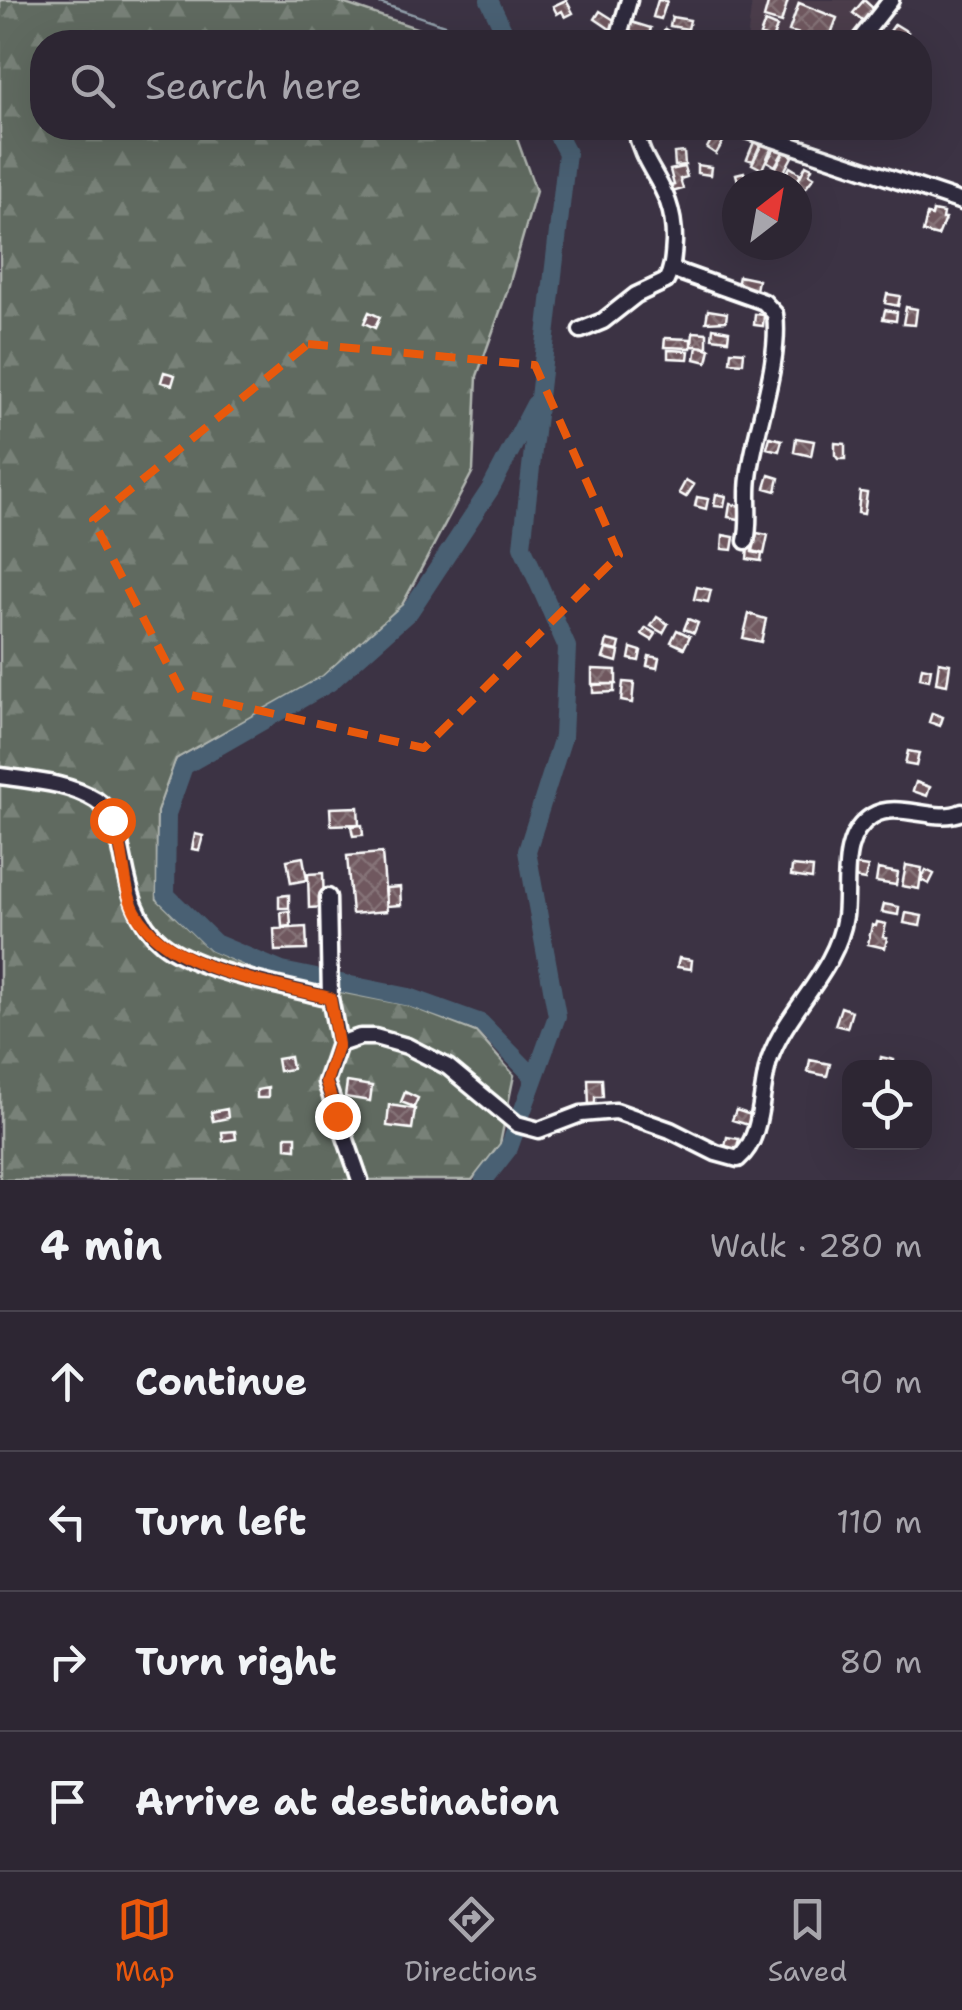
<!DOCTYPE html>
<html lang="en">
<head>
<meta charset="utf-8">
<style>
  body { margin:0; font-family:"Shantell Sans",sans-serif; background:#39323f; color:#f1f3f6 }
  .controls { position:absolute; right:30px; bottom:30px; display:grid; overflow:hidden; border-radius:20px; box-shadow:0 10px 40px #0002 }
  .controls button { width:90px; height:90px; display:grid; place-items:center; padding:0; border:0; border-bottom:2px solid #48434e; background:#2d2633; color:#f1f3f6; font:50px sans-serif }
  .compass { position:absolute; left:722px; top:170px; width:90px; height:90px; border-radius:50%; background:#2d2633; box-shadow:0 10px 40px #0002; rotate:31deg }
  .stop { position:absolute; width:30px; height:30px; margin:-22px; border:8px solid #ea580c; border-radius:50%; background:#fff }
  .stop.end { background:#ea580c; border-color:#fff; box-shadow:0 2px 10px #0008 }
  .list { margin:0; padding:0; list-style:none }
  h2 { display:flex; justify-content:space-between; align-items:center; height:130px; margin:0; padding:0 40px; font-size:42px }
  h2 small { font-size:32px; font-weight:400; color:#a7a5ac }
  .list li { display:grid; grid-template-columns:65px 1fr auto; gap:30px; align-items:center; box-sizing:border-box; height:140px; padding:0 40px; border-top:2px solid #48434e }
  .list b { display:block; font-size:38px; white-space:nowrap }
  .list em { font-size:32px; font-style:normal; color:#a7a5ac }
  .icon { flex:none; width:55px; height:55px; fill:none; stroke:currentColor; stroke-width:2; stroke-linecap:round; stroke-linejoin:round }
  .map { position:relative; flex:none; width:962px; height:1180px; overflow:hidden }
  .search { position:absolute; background:#2d2633; box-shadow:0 10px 40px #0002; left:30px; right:30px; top:30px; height:110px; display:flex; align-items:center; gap:25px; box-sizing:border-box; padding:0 35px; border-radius:40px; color:#a7a5ac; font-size:38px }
  .sheet { height:690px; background:#2d2633 }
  nav { display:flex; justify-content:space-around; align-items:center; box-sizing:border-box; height:140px; border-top:2px solid #48434e; background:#2d2633; font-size:28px; color:#a7a5ac }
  nav a { display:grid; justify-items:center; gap:5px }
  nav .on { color:#ea580c }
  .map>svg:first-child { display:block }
</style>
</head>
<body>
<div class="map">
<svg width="962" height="1180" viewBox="0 0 962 1180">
  <defs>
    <pattern id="forest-firs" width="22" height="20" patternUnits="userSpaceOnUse" patternTransform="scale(2.5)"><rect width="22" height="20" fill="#606b60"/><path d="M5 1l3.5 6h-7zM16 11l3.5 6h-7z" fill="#788178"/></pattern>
    <pattern id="building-cross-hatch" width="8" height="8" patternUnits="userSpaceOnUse" patternTransform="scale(2.5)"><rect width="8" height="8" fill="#6f595f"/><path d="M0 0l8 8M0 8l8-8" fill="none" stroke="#857277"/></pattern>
  </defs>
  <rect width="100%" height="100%" fill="#3c3344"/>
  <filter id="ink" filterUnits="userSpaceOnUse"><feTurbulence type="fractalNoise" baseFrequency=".01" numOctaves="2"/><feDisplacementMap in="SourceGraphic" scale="20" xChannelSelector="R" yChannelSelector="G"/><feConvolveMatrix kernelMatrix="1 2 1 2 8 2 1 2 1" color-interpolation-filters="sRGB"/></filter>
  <g filter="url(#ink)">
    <path fill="#4b3e4c" d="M752,0H871L883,6L859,42H747Z"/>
    <path fill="url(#forest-firs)" stroke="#b0b5b0" stroke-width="2.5" d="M0,0H334L457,42H42V128H513L536,191L507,292L477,376L473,471L402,605L323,676L176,759L157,812V899L210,950L279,980L407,1005L476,1032L514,1075L500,1144L472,1180H0Z"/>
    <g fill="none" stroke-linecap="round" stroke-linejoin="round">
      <path stroke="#92a0ab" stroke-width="2.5" d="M371,0L494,42"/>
      <path stroke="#496173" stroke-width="18" d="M489,0L509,42
        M534,1077L481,1023L409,997L282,971L215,943L166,895L167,814L184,766L329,683L410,611L491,488L535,404
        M484,1180L509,1148L557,1016L527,851L563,737L567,647L522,546L567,153L554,128"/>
    </g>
    <path fill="url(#building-cross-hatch)" stroke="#fff" stroke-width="2.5" d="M566,0L573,13L565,17L562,11L557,14L553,6Z
      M658,0L667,1L661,19L653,17Z
      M769,0H788L781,23L764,18Z
      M864,0L875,10L865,22L853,13Z
      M799,3L837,18L828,42L789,31Z
      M600,11L619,23L613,31L595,19Z
      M672,17L690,20L688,29L670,26Z
      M631,22L651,28L648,38L628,31Z
      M765,22L777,27L772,40L760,35Z
      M895,24L908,32L901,42H887L884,40Z
      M665,29L677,36L673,42H657Z
      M628,32L650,41L649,42H624Z
      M690,128H701L694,140L685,135Z
      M714,135L724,140L716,154L707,148Z
      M754,142L760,145L753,161L747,159Z
      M763,142L772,147L762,169L752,164Z
      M775,148L783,152L775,166L767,161Z
      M786,149L794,153L782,175L774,171Z
      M684,152L685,165L675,166L674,153Z
      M697,165L711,167L710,175L697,173Z
      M806,165L812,168L809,174L814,177L805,189L796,185Z
      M684,167L687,177L680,179L683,189L672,192L670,186L674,185L670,170Z
      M790,167L801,174L796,183L785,176Z
      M744,172L748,185H739L736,174Z
      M933,211L943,213L942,219H945L938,236L923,232L927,215L932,216Z
      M739,276L758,280L756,290L737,286Z
      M887,294L900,296L898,306L885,303Z
      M906,307L917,309L915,325L903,324Z
      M708,310L727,313L726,321L706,322Z
      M885,310L897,312L896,321L883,319Z
      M369,312L380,317L375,328L364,323Z
      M755,314L764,315L763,326L754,325Z
      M713,328L729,331L728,340L712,338Z
      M693,332L707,333V347L692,346Z
      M665,338L691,339V348L664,347Z
      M697,346L710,349L707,362L695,359Z
      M668,350L689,351L688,359L668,358Z
      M731,351L744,352L743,363L730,362Z
      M164,372L175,375L172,385L161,382Z
      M770,437L782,440L779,451L767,448Z
      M796,438L814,441L811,456L794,452Z
      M835,443L845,444V459H838L835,455Z
      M769,475L779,478L776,491L765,488Z
      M686,480L694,485L686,497L679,493Z
      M860,492L867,493L864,514L858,513Z
      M716,494L726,496L724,507L714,506Z
      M697,497L708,499L706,509L695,506Z
      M730,504L741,506L739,519L728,517Z
      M757,533L768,535L764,554L753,551Z
      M723,535L734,537L732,550L722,549Z
      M748,547H753L752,552L762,554L761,561L747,559Z
      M697,587L711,590L708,602L694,599Z
      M749,614L766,619L761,642L743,638Z
      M657,617L668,624L663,633L651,626Z
      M688,619L698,623L694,633L684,629Z
      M646,628L656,634L652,640L642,634Z
      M677,630L690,636L684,648L671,642Z
      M607,640L620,643L618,651L605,648Z
      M631,648L641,651L639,661L629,659Z
      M606,649L619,652L617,662L603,658Z
      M649,656L659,658L657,668L647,666Z
      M939,662L950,664L947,685L936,683Z
      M922,667L931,669L929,680L920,678Z
      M592,669L616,670V684H592Z
      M623,682L634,683L632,703L621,701Z
      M614,684V692L593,693V685Z
      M932,713L943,717L940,726L929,722Z
      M908,751L919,753L916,766L905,764Z
      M916,782L930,787L927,796L913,791Z
      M358,807L359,824L331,825L330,808Z
      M362,825L363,835L353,836L351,826Z
      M195,834L203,836L199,850L192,849Z
      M382,853L387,911L352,914L347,856Z
      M303,857L307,880L291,883L287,860Z
      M856,865L868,867L865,880L854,878Z
      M906,865L922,868L919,889L902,886Z
      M792,866L813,868L812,879L791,876Z
      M878,869L898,873L896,885L876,882Z
      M926,870L934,874L929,884L921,880Z
      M323,873L324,907L309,908L308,874Z
      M400,887L401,905L387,906L386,888Z
      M289,895V908H279V896Z
      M884,904L899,907L898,915L882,912Z
      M290,911L291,926L282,927L281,912Z
      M906,913L922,916L920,926L904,923Z
      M877,922L886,924L883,937L887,938L885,948L868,944L872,925L876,926Z
      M306,927L307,950L275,951L274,929Z
      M679,958L692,960L691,969L677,967Z
      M841,1007L852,1011L847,1028L835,1025Z
      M290,1057L292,1069L279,1071L277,1059Z
      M881,1057L894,1060L893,1068L879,1067Z
      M810,1060L830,1064L827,1076L808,1072Z
      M588,1079H602L603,1097H595V1107H589Z
      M347,1082L372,1086L370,1101L345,1097Z
      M268,1088V1098H257V1090Z
      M405,1092L418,1098L414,1107L401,1102Z
      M389,1105L415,1109L412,1129L387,1126Z
      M227,1109L228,1118L213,1121L211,1112Z
      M736,1110L751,1115L748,1125L732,1120Z
      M235,1131L236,1139L223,1141L222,1132Z
      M286,1136H296V1149L286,1148Z
      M727,1137L739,1139L735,1154L724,1151Z"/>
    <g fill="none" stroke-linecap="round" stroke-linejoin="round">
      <defs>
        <path id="minor" d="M617,42L629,0
          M858,42L891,0
          M740,128L962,202
          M671,269L764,302L775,314C781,364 755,427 749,478C746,499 751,521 746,541
          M581,330L603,321L636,295L666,281C673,268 673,256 674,242C675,186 644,174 635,128
          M0,776C33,781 66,782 96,800C134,824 112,903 162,943C198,972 284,986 330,998
          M328,897L330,998L339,1044L326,1082L360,1180
          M339,1044L360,1037H375L407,1046L448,1067L517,1124L539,1130L581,1114L616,1111L670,1130L716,1153L738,1159C765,1136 759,1089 770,1058C788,1008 837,971 845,916C849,884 838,837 872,816C898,800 935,824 962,812"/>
      </defs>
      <use href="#minor" stroke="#fff" stroke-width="21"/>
      <use href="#minor" stroke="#2f2a3d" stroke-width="14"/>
    </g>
  </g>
  <g fill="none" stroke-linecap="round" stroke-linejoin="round" filter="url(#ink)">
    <path stroke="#ea580c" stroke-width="12" d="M112,820C126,849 121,883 135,911C165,970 271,983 330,998L338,1044L326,1082L337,1116"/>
  </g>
  <path fill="none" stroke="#e8590c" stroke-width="8" stroke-dasharray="20 12" stroke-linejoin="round" d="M308,344L535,365L619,555L424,748L182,693L93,520Z"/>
</svg>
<div class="controls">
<button><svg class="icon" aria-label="locate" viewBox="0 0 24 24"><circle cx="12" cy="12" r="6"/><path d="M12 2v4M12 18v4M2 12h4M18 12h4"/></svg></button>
</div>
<svg class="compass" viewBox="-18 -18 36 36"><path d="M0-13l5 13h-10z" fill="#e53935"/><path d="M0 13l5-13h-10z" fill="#a7a5ac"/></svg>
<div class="stop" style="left:112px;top:820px"></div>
<div class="stop end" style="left:337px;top:1116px"></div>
<div class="search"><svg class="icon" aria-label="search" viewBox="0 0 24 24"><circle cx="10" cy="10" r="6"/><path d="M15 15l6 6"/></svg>Search here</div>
</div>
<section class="sheet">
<h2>4 min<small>Walk · 280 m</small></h2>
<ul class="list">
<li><svg class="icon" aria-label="ahead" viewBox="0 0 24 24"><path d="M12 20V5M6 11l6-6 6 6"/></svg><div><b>Continue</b></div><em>90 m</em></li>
<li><svg class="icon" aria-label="left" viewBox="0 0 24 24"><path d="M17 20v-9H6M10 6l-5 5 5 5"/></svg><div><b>Turn left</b></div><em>110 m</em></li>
<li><svg class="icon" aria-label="right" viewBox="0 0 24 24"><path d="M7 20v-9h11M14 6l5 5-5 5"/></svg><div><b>Turn right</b></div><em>80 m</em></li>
<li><svg class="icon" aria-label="arrive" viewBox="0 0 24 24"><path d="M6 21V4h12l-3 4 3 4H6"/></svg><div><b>Arrive at destination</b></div></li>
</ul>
</section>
<nav>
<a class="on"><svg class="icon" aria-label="map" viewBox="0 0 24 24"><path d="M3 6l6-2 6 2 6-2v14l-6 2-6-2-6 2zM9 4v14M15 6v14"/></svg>Map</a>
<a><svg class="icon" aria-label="directions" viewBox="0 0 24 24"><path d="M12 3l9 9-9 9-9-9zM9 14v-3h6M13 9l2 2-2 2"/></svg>Directions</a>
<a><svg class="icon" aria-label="saved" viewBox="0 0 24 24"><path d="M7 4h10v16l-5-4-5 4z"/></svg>Saved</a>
</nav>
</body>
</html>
